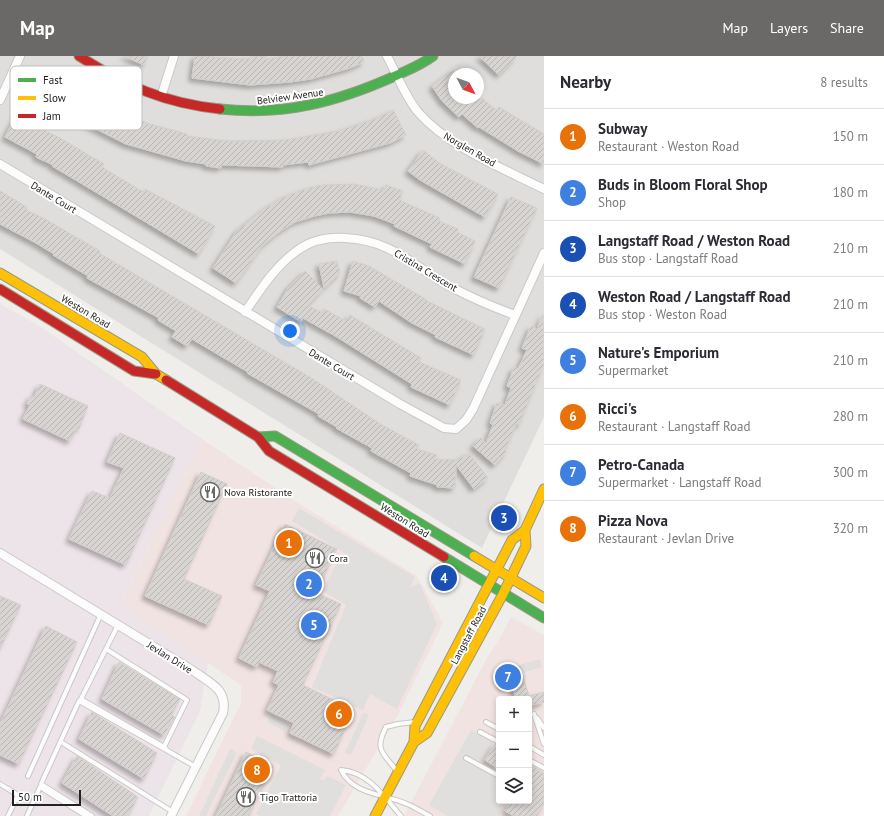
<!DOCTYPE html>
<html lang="en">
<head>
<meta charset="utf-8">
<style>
  body { margin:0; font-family:"PT Sans",sans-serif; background:#f7f7f7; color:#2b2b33 }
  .controls { position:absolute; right:12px; bottom:12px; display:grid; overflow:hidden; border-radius:4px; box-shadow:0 2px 6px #0003 }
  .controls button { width:36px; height:36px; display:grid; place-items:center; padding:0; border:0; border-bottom:1px solid #e1e1e2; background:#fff; color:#2b2b33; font:20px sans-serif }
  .compass { position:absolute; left:448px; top:12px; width:36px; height:36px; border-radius:50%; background:#fff; box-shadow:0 2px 6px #0003; rotate:131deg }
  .scale { position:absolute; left:12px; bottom:10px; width:69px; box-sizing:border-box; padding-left:4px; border:2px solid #222; border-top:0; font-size:11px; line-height:14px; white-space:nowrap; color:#222; -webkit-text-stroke:3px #fff; paint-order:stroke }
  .you { position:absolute; left:290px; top:275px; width:14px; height:14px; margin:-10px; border:3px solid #fff; border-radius:50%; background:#1a73e8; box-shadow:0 0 0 6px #1a73e833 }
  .badge { display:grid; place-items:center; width:26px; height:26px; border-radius:50%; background:#6a6968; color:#fff; font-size:13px; font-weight:700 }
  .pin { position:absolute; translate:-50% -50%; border:2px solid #fff; box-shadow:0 1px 4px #0006 }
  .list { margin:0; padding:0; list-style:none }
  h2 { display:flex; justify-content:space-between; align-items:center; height:52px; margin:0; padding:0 16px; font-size:17px }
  h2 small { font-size:13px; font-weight:400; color:#7c7c81 }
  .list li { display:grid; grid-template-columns:26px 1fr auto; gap:12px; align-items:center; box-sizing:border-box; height:56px; padding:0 16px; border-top:1px solid #e1e1e2 }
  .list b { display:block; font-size:15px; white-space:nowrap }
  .list p { margin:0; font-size:13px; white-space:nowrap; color:#7c7c81 }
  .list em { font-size:13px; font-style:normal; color:#7c7c81 }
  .icon { flex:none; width:22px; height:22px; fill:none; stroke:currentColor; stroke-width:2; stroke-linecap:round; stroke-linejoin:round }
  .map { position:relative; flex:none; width:544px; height:760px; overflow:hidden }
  header { display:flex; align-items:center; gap:24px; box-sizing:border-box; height:56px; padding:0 20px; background:#6a6968; color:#fff }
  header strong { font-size:19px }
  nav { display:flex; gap:22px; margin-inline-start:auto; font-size:14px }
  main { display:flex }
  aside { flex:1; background:#fff }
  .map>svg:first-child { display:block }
</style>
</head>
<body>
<header>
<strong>Map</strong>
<nav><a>Map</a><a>Layers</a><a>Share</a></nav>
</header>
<main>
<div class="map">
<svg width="544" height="760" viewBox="0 0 544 760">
  <defs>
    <pattern id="building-hatch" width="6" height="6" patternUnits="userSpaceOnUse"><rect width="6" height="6" fill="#d7d4d2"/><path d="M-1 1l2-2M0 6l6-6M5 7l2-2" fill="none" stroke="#b8b6b4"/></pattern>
    <filter id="shadow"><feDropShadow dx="-3.5" dy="3.5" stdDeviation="2" flood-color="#0004"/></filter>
  </defs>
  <rect width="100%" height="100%" fill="#f0eeeb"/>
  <path fill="#dfdedc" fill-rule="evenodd" d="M0,0H544V361L482,492L0,193ZM454,18H478V42H454Z"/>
  <path fill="#f1e3e1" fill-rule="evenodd" d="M202,383L290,442L417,520L443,567L399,657L338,760H186L241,647V629L120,549Z
    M511,561L544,579V760H404L488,600L496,589ZM499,643H529V745H499Z"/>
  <path fill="#ede4e9" d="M0,248L38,269L202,383L120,548L208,607L200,655L149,760H0Z"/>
  <path fill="#e0dfde" d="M299,452L415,521L410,531L420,528L437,568L397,653L370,638L363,654L312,631L346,549L323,535L339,501L345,503L348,499L292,465Z
    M540,603L542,611L523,617L520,609Z
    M363,657L369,659L351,699L345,697Z
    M271,658L289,668L285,676L267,666Z
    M471,674L493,687L482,706L499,716V745H507L499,760H448L429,749Z
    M257,680L325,714L320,723L324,724L327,720L346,729L330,760H260L256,758L281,709L251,693Z
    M230,693L237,697L206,760H199Z"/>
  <path fill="url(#building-hatch)" stroke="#d3d0cc" filter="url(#shadow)" d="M124,0H148L144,9Z
    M195,0L250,3V1L266,0V3L285,0H362L364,6L350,12L311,23L290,26L250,29L192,22Z
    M479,0H517L499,19Z
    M33,12L68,27L67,29L121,57L150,68L187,78V80L228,85L285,84L338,75L377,62L393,54L406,79L390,87L309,109L308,106L283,109V111L222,109L221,112L206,110V108L186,105L126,88L43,46L44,43L23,33Z
    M454,14V42H479L480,44L482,42L497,55L499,51L544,78V108L518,95L479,71L478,72L462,58L459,61L442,45L432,30Z
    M18,56L33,64L32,66L46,72L45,75L60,82L104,108L102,111L143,136L145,133L215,170L199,198L74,123L52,110L53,109L36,101L37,98L5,81Z
    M423,94L441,108L498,138L485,161L420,124L408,115Z
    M354,128L384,134L386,129L403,135L399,144L440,162L439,165L458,173L457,176L475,185L465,208L430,191L432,188L394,170L395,168L374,160L350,156L329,157L315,160L295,166L279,176L262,190L236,227L213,212L237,175L263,154L284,141L308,132L323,129Z
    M0,135L27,151L26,154L45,163L100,195L99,197L313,323L382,369L419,389L417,393L437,399L435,403L458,404L469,397L488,422L474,433L456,409L455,432L437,431V429L410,420L411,417L371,395L372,392L336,372L337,371L318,360L319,358L247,317L248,316L192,283L187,290L172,281L176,275L158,264L159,262L87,222L88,220L53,199L54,198L36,187L0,168Z
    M511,141L537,152L499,232L474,221Z
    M337,205L340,217L324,232L319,208Z
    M353,205L369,210L427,244V245L485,273L474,299L435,281L436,279L412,267L379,245L375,251L360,242L361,240L344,235Z
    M305,215L323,233L308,249L322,257L324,253L346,265L350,259L421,302L419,306L461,324L450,349L411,331L412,328L337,281L303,262L301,266L277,251L289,231Z
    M543,258L544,308L519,369L516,368L505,395L506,396L495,409L473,390L480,382L486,387L493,369L490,367L497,347L505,349L511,332L507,330L514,311L518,313L527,294L522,292L531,270L537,273Z
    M40,328L88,350L79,373L77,372L70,385L23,363L30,349L27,348L31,340L34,341Z
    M120,377L175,402L126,509L69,483L92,435L110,442L124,412L107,406Z
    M201,416L227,428L184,523L222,540L209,569L145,540Z
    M285,468L337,493L316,537L341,548L303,629L354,654L334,698L290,677L294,667L267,654L279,629L273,626L278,615L259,606L257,611L239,602L270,535L256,529Z
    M0,540L21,549L0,593Z
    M46,570L77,586L19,708L0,699V668Z
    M119,606L180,643L171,659L175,661L164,679L102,643Z
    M520,610L529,640L544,636V646L529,650V643H516L512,627L503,631L499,615Z
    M92,656L157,697L144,723L79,683Z
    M495,688L499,689V713L485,704Z
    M246,696L273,710L249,760H216Z
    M77,700L138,741L128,760H113L62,727Z
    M529,708L544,717V748L537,760H514L505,755L511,745H529Z"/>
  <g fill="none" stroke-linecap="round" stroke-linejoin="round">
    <defs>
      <path id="lane" d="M106,593L187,644L164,691
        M534,658L544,688
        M537,662L544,672
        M486,666L499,673
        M480,676L499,686
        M61,686L173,756
        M529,690L544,699
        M168,695L196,711
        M466,702L499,720
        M529,704L544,712
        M397,715C383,697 374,694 386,671L398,668L415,666
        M28,720L101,558
        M0,728L18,739L8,760
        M27,760L40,731L86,760
        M92,760L41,728L79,645L168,695L164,691L81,643L118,569
        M401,760L400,759C384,740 368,716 341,714C353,739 385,738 407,748C415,751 422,756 430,760"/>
      <path id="street" d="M387,0C396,17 406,42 418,56C447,90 504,113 544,133
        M161,41L174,0
        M0,44L20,0
        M0,108L400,348L444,372L456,373L466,364L473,353L544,197
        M245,256C261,233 275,210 298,194C312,184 329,181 345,182C392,184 413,210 451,231C472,242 493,251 515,259
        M0,497L192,614C210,627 228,633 223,657L171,760"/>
      <path id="fast" d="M220,53C284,60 337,46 395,20C408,14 421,9 433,0
        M258,381L275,380L474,500
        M444,501L544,562"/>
      <path id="slow" d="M0,217L142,301L156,318L166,324
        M474,500L544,542
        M414,686L427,677L503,538L526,490L525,474
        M375,760L414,686L415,670L512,484L525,474L544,433"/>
      <path id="jam" d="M79,0C126,30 164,47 220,53
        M0,233L134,315L156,318
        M166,324L258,381L269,395L444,501"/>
    </defs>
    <use href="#lane" stroke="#c9c8c7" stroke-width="6"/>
    <use href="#street" stroke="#c9c8c7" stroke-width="10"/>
    <use href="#fast" stroke="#999a82" stroke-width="11"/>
    <use href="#slow" stroke="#999a82" stroke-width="11"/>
    <use href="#jam" stroke="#999a82" stroke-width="11"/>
    <use href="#lane" stroke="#fdfcfc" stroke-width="4"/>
    <use href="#street" stroke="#fdfcfc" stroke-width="8"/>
    <use href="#fast" stroke="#4caf50" stroke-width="9"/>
    <use href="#slow" stroke="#ffc107" stroke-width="9"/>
    <use href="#jam" stroke="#c62828" stroke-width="9"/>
  </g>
  <defs>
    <symbol id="restaurant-ring" viewBox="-11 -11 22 22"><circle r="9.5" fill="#fff" stroke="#6a6968" stroke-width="1.5"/><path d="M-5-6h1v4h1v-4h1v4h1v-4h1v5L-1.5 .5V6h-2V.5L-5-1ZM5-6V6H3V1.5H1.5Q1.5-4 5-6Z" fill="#6a6968"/></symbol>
  </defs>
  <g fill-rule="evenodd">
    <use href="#restaurant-ring" x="199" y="425" width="22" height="22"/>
    <use href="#restaurant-ring" x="304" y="491" width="22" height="22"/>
    <use href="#restaurant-ring" x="235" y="730" width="22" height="22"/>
  </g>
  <g text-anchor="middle" stroke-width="4" stroke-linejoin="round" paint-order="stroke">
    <g font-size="10" fill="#222" stroke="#fff">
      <text transform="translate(290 40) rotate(-8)" y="4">Belview Avenue</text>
      <text transform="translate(470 93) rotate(30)" y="4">Norglen Road</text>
      <text transform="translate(54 141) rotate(31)" y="4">Dante Court</text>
      <text transform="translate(426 214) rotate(31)" y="4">Cristina Crescent</text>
      <text transform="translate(86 255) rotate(31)" y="4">Weston Road</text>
      <text transform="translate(332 308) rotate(31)" y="4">Dante Court</text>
      <text transform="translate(405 464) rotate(32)" y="4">Weston Road</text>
      <text transform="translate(468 579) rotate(-62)" y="4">Langstaff Road</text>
      <text transform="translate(170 601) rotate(32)" y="4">Jevlan Drive</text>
    </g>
    <g font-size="10" fill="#222" stroke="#fff" text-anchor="start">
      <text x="224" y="440">Nova Ristorante</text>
      <text x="329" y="506">Cora</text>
      <text x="260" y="745">Tigo Trattoria</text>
    </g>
  </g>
  <rect x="10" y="10" width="132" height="64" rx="6" fill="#fff" stroke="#bdbdbd" stroke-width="1"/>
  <rect x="18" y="22" width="18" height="4" fill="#4caf50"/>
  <rect x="18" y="40" width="18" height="4" fill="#ffc107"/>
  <rect x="18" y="58" width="18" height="4" fill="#c62828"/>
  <g font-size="11" fill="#222">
    <text x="43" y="28">Fast</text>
    <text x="43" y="46">Slow</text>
    <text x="43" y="64">Jam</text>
  </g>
</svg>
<div class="controls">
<button>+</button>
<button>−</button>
<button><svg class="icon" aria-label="layers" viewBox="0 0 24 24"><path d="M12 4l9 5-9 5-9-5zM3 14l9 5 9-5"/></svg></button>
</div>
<svg class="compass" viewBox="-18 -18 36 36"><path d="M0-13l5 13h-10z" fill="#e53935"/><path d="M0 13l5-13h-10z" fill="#7c7c81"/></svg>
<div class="scale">50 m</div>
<div class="you"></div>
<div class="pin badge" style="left:289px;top:487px;background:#e8710a">1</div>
<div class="pin badge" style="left:309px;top:528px;background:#3f7fe0">2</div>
<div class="pin badge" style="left:504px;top:462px;background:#1a4fb4">3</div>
<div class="pin badge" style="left:444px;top:522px;background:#1a4fb4">4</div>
<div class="pin badge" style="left:314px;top:569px;background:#3f7fe0">5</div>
<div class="pin badge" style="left:339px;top:658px;background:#e8710a">6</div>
<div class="pin badge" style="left:508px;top:621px;background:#3f7fe0">7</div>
<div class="pin badge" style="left:257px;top:714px;background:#e8710a">8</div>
</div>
<aside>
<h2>Nearby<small>8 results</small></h2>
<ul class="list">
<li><span class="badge" style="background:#e8710a">1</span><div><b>Subway</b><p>Restaurant · Weston Road</p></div><em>150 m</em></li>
<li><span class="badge" style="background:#3f7fe0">2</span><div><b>Buds in Bloom Floral Shop</b><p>Shop</p></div><em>180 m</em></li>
<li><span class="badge" style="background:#1a4fb4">3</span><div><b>Langstaff Road / Weston Road</b><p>Bus stop · Langstaff Road</p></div><em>210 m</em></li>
<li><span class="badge" style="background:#1a4fb4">4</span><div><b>Weston Road / Langstaff Road</b><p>Bus stop · Weston Road</p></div><em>210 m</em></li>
<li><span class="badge" style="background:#3f7fe0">5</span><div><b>Nature's Emporium</b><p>Supermarket</p></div><em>210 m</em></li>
<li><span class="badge" style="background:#e8710a">6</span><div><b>Ricci's</b><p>Restaurant · Langstaff Road</p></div><em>280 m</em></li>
<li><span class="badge" style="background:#3f7fe0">7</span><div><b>Petro-Canada</b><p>Supermarket · Langstaff Road</p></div><em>300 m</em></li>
<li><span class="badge" style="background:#e8710a">8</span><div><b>Pizza Nova</b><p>Restaurant · Jevlan Drive</p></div><em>320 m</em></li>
</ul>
</aside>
</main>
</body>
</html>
